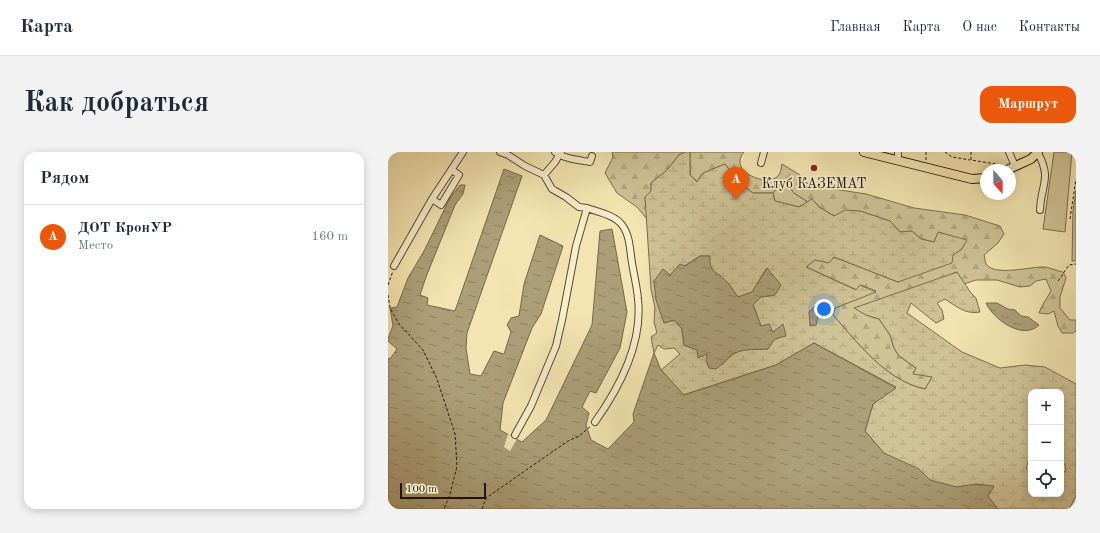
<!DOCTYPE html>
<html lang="ru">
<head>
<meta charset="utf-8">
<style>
  body { margin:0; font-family:"Old Standard TT",serif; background:#f2f2f3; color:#1f2937 }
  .controls { position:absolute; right:12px; bottom:12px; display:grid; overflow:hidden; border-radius:8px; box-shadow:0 2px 10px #0003 }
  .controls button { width:36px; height:36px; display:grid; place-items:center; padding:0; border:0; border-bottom:1px solid #e0e1e3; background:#fff; color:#1f2937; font:20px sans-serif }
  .compass { position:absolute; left:592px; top:12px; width:36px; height:36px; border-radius:50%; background:#fff; box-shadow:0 2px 10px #0003; rotate:159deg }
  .scale { position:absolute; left:12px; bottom:10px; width:86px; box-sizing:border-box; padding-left:4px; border:2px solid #21150a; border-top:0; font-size:11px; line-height:14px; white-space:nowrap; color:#21150a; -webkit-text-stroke:3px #f7eecc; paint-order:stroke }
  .you { position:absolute; left:436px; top:157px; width:14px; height:14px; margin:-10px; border:3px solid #fff; border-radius:50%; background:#1a73e8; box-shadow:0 0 0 6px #1a73e833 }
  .badge { display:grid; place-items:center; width:26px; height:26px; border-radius:50%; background:#ea580c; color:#fff; font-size:13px; font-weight:700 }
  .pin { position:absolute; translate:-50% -33px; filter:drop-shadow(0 1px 2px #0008) }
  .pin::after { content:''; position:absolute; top:21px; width:14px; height:12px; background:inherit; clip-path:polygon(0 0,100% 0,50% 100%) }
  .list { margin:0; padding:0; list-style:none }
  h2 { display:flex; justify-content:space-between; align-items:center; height:52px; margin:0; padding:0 16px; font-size:17px }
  h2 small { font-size:13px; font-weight:400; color:#747a83 }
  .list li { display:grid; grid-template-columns:26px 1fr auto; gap:12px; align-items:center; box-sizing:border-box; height:64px; padding:0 16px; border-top:1px solid #e0e1e3 }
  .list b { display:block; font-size:15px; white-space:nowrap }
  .list p { margin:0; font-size:13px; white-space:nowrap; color:#747a83 }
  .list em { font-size:13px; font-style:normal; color:#747a83 }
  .icon { flex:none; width:22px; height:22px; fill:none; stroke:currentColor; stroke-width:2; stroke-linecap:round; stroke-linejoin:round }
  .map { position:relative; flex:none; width:688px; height:357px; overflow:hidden; border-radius:12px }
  header { display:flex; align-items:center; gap:24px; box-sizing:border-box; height:56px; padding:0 20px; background:#fff; border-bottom:1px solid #e0e1e3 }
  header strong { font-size:19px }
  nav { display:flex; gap:22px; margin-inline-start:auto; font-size:14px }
  .intro { display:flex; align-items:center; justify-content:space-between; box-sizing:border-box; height:96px; padding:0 24px }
  h1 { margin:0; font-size:28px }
  .button { padding:10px 18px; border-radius:12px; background:#ea580c; color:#fff; font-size:14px; font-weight:700 }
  main { display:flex; gap:24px; padding:0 24px }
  aside { flex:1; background:#fff; border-radius:12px; box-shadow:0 2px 10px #0003 }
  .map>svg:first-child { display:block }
</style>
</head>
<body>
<header>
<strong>Карта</strong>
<nav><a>Главная</a><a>Карта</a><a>О нас</a><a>Контакты</a></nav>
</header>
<div class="intro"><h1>Как добраться</h1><a class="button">Маршрут</a></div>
<main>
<aside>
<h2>Рядом<small></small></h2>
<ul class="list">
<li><span class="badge">A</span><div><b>ДОТ КронУР</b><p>Место</p></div><em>160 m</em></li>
</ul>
</aside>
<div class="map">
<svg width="688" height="357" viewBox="0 0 688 357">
  <defs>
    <pattern id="forest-firs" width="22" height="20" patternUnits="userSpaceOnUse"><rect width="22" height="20" fill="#cfc295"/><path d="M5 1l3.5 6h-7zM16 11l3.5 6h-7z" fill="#b1a67f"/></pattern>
    <pattern id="wetland-marsh" width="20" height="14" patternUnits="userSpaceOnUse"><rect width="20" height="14" fill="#cfc295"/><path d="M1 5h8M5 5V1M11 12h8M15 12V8" fill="none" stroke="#b1a67f"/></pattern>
    <pattern id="water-ripples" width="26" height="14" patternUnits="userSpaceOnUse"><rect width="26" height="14" fill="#ac9e78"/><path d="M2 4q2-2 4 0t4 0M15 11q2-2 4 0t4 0" fill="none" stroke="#8c8061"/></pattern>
  </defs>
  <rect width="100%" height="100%" fill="#f3e5b1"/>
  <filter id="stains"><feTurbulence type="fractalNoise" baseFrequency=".005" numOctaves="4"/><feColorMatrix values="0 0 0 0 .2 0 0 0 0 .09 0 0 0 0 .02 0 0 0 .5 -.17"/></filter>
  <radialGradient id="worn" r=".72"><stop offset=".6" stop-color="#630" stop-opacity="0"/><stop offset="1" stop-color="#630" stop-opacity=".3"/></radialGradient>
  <path fill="#cfc295" stroke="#786c50" d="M666,0H684L677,80L655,77Z
    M399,32L406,41L420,50L411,55L387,49L385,41L391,33Z
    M688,38V109H684L685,59Z"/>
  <path fill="url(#forest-firs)" stroke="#786c50" d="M224,0H297L291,3L279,18L263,31V39L257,45L259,67L249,55L229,41L217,21L225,5Z
    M302,0H356C354,2 352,6 352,9C350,23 381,34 390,24C393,21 393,16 394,12L412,23L417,30L426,34L478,42L526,56L577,63L612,74L616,82L610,91L596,103C597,106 597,110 598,112C607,125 644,114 657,115C663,116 669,119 675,120L678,126L672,145V156L682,168H688V179L685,181H674L670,174L666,159L660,162L651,161L654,154L663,139L658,127L648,129L642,134L632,135L609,128H588L576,132L568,120L478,163L491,167L502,183L506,196L511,204L528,216L525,221L545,225L537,237C498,229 470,191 445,163L447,156L488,139L473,133L469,138L418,115L427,108L446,105L510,130L565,103L574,97L562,84L551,80L546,90L533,87L524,79L512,80L502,69L472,59L446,64L431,55L424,47L420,50L406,41L399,32L391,33L385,41H365L359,37L355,30L343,20L337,12L315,21L310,30L302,23Z"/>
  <path fill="url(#wetland-marsh)" stroke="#786c50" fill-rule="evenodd" d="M297,0H302V23L309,30L315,21L337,12L343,20L355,30L359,37L365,41H385L387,49L411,55L424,47L431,55L446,64L457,58L472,59L502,69L512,80L524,79L533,87L546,90L550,80L579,88L574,97L565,103L564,111L510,130L446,105L441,111L427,108L418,115L468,138L472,133L488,140L447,156L445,163C470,191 498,229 537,237L544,225L525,222L528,216L511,204L506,196L502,183L491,167L478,163L466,156L569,120L583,141L588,146L592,160C578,163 568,154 557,147L549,151L554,158L556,167L548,171L523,151L519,161L574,200L612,216L637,213L657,215L688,232V344L681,357H414L495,301L477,279L485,252L508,235L426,191L388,213L295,243L273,218L292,202L286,196L276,197L270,193L266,201L263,185L269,181L266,170L267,156L263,137L257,45L263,39V31L279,18L291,3ZM312,104H321C322,123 328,118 338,129C343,134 346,140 350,145L364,140L378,117L387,143L373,145L365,152L373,174L384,180L380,197C356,199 352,193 334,213L319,202L296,193L294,177L286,168L276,171L274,117L282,123ZM643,240H673V307L677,313L678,319L673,321V342H643V320L638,317L641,306L643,302Z"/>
  <path fill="url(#water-ripples)" stroke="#74674c" d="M116,17L134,24L79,181L78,196L82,222L93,224L106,199L116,202L123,180L119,173L123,166L131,164L136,132L152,83L175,94L153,162L144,176L115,251L112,278L134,290L158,268L204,173L212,79L224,77L239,160L232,196L208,241L202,239L194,255L201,261L198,273L203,288L220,297L246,270L245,262L266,201L273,218L296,243L388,213L426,191L508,236L485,252L477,279L496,301L531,317L542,328L569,335L588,332L606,334L600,344L610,357H0V206L2,207L9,197L0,189V186L5,174L2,156L9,155L20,126L36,99L62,46L72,33H77L75,42L67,53L38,125L32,143L40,146L39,153L67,159Z
    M312,104H322C321,122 329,119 338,129C343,134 346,140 350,145L364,140L379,116L393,133L387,143L373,145L365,153L373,174L381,172L385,180L395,172L398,184L387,187L380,197C368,198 356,196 345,202C339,205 334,213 328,217L321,216L318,209L319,202L310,206L309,198L296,193L294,177L286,168L276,171L268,148L266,129L275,117L282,123L292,112L297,114Z
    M598,151H609L620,157L627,158L633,164L640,165L651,173C635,189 605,167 598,151Z
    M427,154L435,157L437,164H430L428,173L422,174L421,160Z"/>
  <path fill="#f3e5b1" d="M120,282L129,287L122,299L116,295Z"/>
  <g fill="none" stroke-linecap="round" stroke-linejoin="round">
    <defs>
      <path id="minor" d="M112,0L120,3L137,14L156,23L164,37L178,45L191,55L199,56
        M167,0C177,7 190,8 202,10L204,4
        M621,0L627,14
        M650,1C664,27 653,32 652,58
        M510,8V0
        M373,11L376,0
        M64,18L71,23L53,53L44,47L75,0
        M156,23L167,10L173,0
        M6,114L44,47
        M127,283L143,254L168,194L174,168L188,94L199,56C210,60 227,63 234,73C242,83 242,99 244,111C246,123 249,135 250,147C255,192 232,235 207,270"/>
      <path id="major" d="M476,0L584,27L598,26
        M619,18L643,7L650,0"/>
    </defs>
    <use href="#minor" stroke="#564934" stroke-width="8"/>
    <use href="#major" stroke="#21150a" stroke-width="10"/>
    <path stroke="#21150a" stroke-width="1" stroke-dasharray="3 2" stroke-linecap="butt" d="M557,0L564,5L582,8
      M583,0V8L614,13
      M538,8V0
      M682,67L688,27
      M670,129L681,113L688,112
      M0,133L5,119
      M0,143L2,156L11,172L35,198L49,227L67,282L69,314L62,343L56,357
      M94,357L98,346L180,289L191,284L203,274"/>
    <use href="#minor" stroke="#f7eecc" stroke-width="6"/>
    <use href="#major" stroke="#f3e5b1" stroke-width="8"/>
  </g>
  <circle fill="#8f2418" stroke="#f7eecc" stroke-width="1.5" cx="426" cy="16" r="4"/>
  <g text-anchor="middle" stroke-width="3.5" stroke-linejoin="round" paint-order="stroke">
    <g font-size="14" fill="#21150a" stroke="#f7eecc">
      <text x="426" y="36">Клуб КАЗЕМАТ</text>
    </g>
  </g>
  <rect width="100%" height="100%" filter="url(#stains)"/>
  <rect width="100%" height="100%" fill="url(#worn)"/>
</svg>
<div class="controls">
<button>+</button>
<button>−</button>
<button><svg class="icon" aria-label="locate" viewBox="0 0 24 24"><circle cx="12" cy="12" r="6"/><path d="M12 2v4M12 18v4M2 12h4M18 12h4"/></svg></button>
</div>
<svg class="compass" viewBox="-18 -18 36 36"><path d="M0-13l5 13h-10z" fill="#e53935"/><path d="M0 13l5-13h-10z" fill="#747a83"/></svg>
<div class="scale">100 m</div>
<div class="you"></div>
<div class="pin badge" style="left:348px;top:48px">A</div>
</div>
</main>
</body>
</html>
